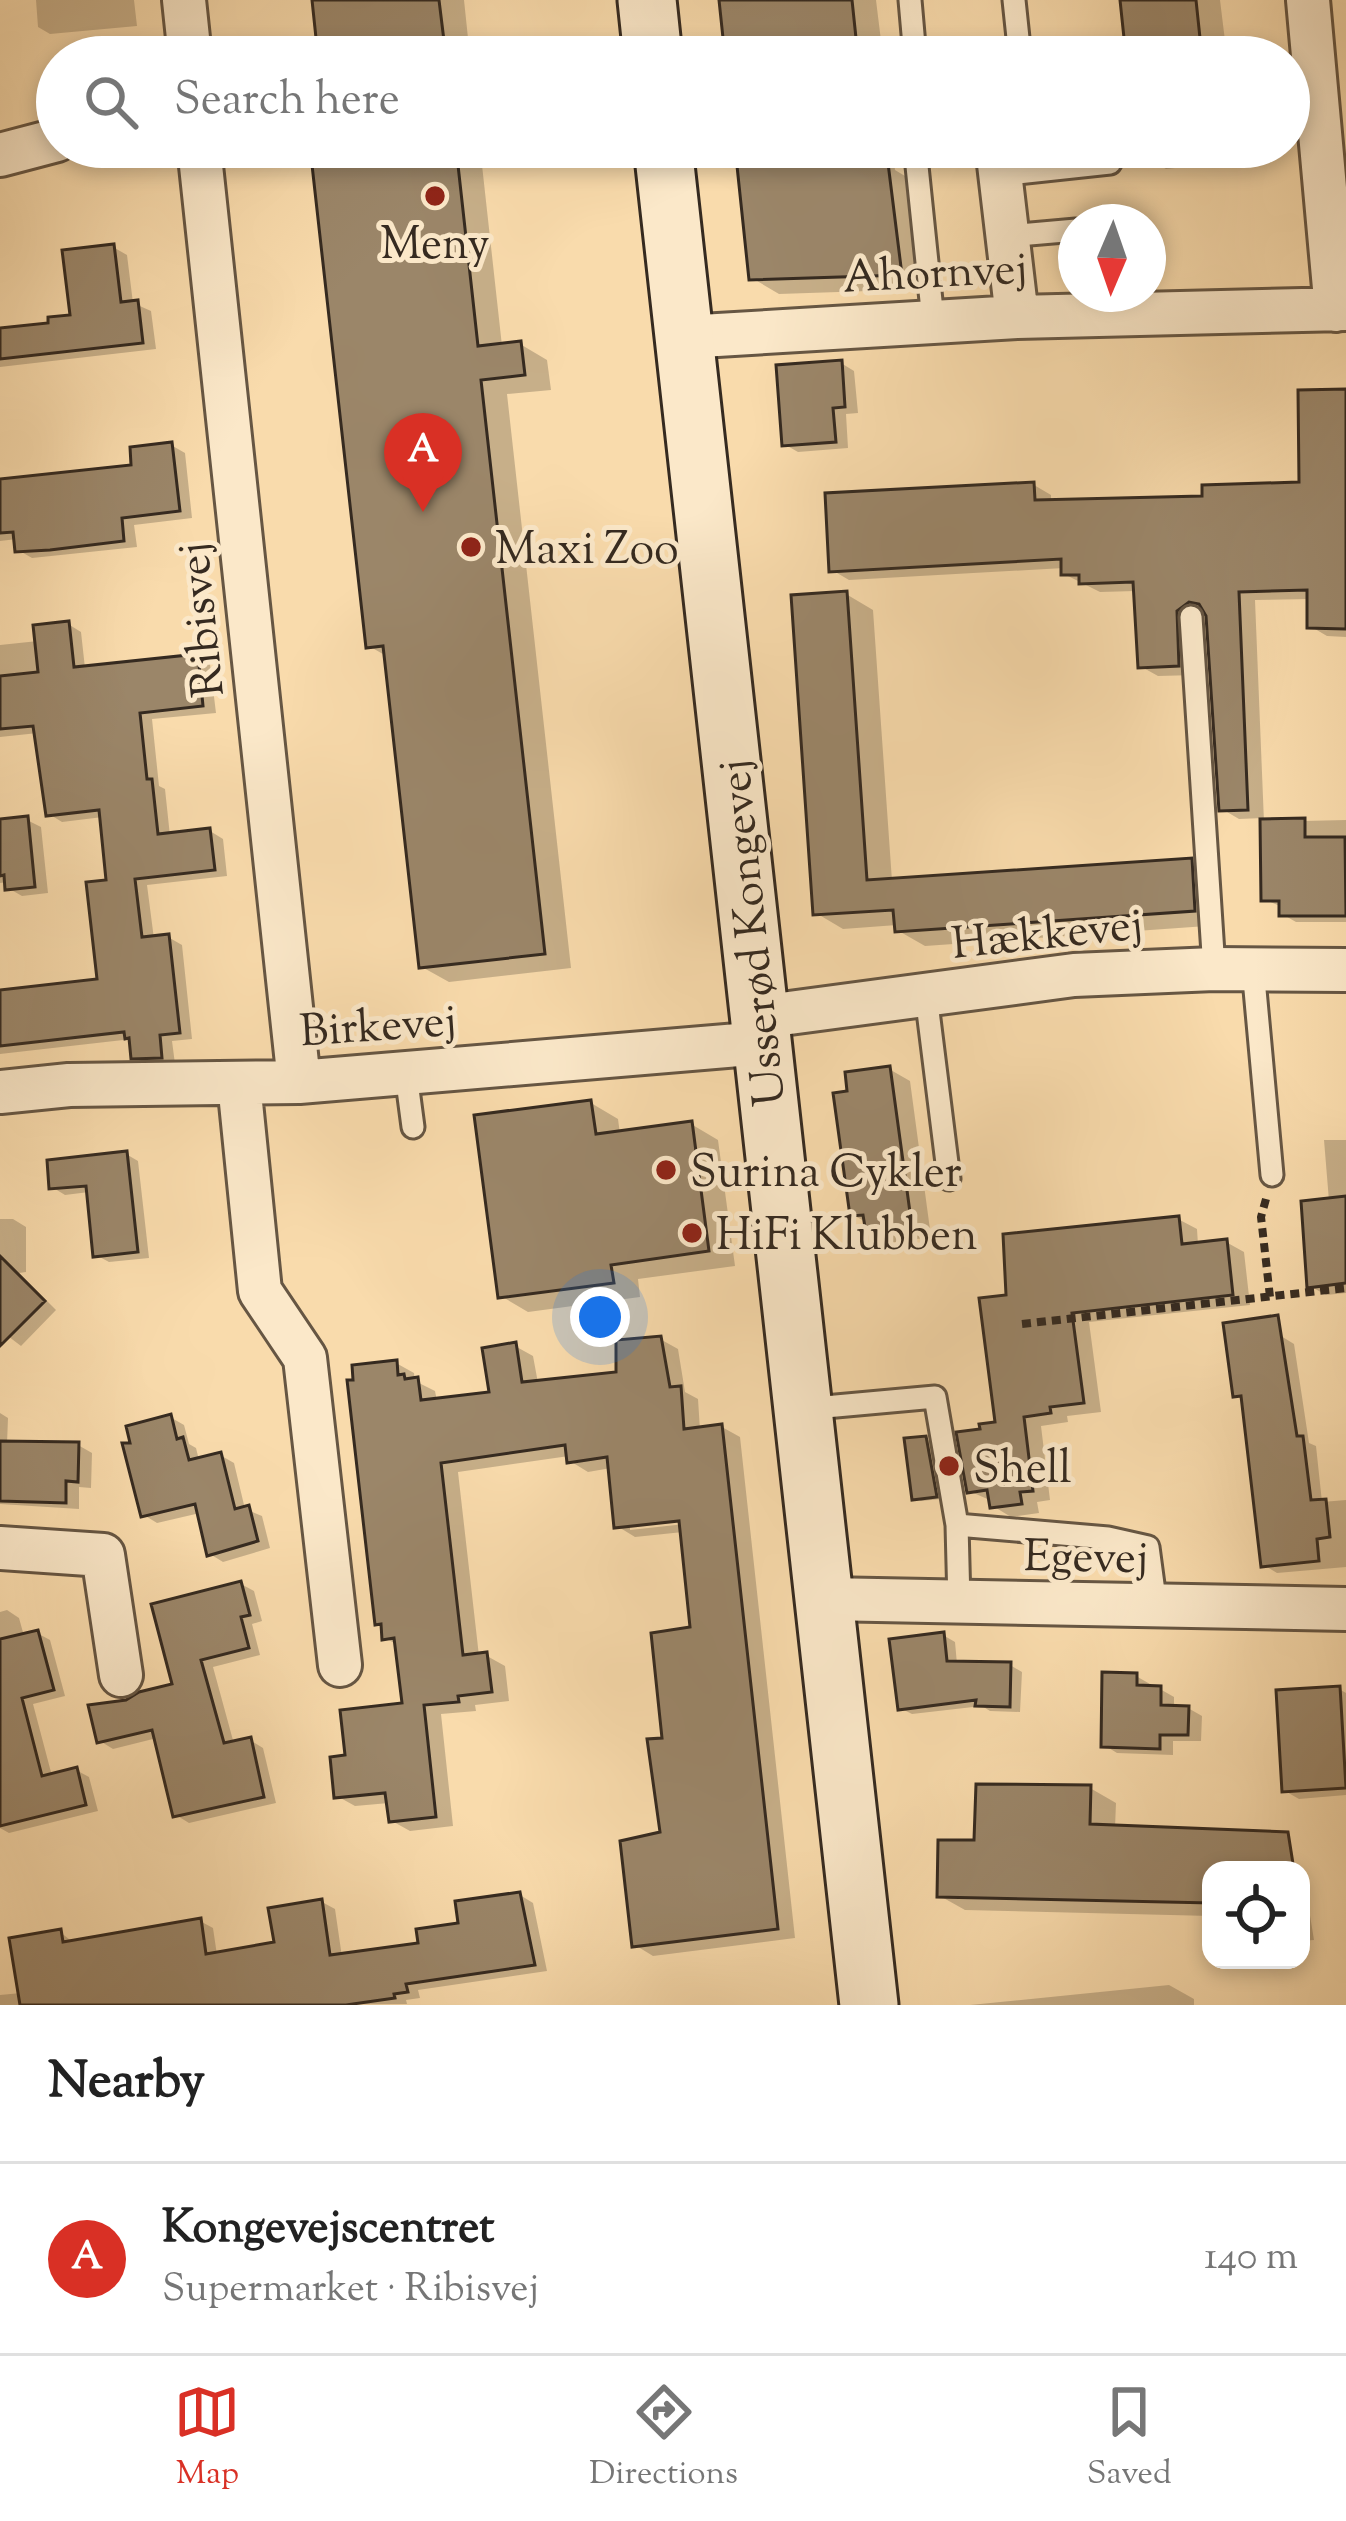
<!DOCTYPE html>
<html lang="en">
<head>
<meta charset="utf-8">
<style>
  body { margin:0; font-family:"Sorts Mill Goudy",serif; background:#f2f2f2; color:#222 }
  .controls { position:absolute; right:36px; bottom:36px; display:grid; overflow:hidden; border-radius:24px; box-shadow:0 6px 18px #0003 }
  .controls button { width:108px; height:108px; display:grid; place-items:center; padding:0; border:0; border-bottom:3px solid #e0e0e0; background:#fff; color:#222; font:60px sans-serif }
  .compass { position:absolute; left:1058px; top:204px; width:108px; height:108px; border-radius:50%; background:#fff; box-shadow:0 6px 18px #0003; rotate:182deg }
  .you { position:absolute; left:600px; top:1317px; width:42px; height:42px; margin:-30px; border:9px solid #fff; border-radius:50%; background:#1a73e8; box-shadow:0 0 0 18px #1a73e833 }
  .badge { display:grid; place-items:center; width:78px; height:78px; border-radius:50%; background:#d93025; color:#fff; font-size:39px; font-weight:700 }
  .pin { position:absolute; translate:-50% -99px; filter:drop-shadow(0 3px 6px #0008) }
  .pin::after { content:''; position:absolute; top:63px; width:42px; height:36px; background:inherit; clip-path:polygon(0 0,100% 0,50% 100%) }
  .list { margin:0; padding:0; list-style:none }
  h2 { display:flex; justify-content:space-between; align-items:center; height:156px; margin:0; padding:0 48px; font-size:51px }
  h2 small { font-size:39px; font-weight:400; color:#767676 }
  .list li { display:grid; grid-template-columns:78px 1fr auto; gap:36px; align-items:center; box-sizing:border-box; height:192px; padding:0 48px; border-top:3px solid #e0e0e0 }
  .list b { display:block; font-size:45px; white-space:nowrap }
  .list p { margin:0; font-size:39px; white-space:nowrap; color:#767676 }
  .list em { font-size:39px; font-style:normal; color:#767676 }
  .icon { flex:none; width:66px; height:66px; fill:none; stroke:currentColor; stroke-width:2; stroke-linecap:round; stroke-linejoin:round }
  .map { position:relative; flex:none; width:1346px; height:2005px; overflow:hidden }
  .search { position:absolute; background:#fff; box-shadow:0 6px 18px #0003; left:36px; right:36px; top:36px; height:132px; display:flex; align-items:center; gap:30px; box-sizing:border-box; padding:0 42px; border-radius:66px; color:#767676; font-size:45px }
  .sheet { height:348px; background:#fff }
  nav { display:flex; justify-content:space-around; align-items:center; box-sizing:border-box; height:168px; border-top:3px solid #e0e0e0; background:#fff; font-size:33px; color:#767676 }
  nav a { display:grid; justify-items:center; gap:6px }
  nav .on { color:#d93025 }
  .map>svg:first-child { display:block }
</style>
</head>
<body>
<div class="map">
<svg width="1346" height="2005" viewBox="0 0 1346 2005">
  <rect width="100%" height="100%" fill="#f9dbac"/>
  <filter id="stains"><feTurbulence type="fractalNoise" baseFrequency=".00167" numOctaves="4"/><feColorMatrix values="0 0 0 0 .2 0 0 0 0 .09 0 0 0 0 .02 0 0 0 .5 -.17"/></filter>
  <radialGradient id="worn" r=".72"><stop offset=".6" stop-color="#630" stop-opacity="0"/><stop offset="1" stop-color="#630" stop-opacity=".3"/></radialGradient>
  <path fill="#0003" fill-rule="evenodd" d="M36,0H134L137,26L50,34L38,27Z
    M315,0H464L470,57H303L321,54Z
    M722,0H876L883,57H728Z
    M1123,0H1220L1227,57H1129Z
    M313,147H480L502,346L520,344L547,360L551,390L507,394L571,968L449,982L422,967L388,657L369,646Z
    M738,147H892L895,170L915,182L928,289L779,294L752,278Z
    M1138,147H1236L1238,161L1166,169L1139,153Z
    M113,247L127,255L133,303L151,311L156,349L0,367V331L52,326L74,317Z
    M841,363L854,371L858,413L846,414L848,448L798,452L784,444Z
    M1346,392V637L1327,636L1310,626V599L1255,600L1264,822L1346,820V922H1296L1282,914V907L1264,899L1263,818L1239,819L1222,809L1207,612L1194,622L1196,675L1158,676L1140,666L1136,591L1100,592L1064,574V568L849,580L832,570L1034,485L1051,495V502L1205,499L1302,485Z
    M171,445L185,453L192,518L134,525L137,547L32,558L18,550L17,539L0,541V482L135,468Z
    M846,594L873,610L892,881L1191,861L1218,877L1221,925L925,946L897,930V925L843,929L816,913Z
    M68,624L81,632L85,668L197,657L210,664L216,713L152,719L159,786L165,789L170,836L210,831L223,839L227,876L147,885L154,939L168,937L182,945L192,1039L172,1041L175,1064L147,1065L134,1057L132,1039L0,1054V993L100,982L110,882L103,817L62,822L49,814L38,733L0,737V645L38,641Z
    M27,820L41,827L48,893L22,896L8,888V882L0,883V822Z
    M889,1069L910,1081L931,1237L889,1243L869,1231L868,1223L853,1215L851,1094Z
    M591,1103L618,1119L620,1134L691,1124L718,1140L735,1266L638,1279L640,1297L528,1312L501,1296Z
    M1324,1140H1346V1293L1326,1295L1310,1286L1329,1201Z
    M126,1154L138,1161L149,1258L109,1262L96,1255L89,1192L65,1195L52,1187Z
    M0,1219H13L26,1227V1272L19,1273L56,1310L21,1346L0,1330Z
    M1178,1219L1197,1229L1198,1245L1226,1242L1244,1252L1250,1305L1089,1322L1101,1412L1067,1416L1068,1422L1041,1426L1050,1500L1037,1502L1039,1513L1011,1517L993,1506L992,1501L969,1491L983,1431L998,1424L1009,1298Z
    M1281,1336L1294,1344L1309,1443L1316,1446L1322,1502L1346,1500V1567L1277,1573L1264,1565L1244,1401L1235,1395Z
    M660,1339L678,1349L685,1392L698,1399L700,1430L722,1427L740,1437L795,1938L653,1956L635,1945L663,1834L665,1740L694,1630L683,1532L635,1537L617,1526L611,1468L588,1472L570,1461L569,1456L458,1472L479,1656H487L505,1666L509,1701L475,1705L476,1711L441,1714L453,1826L410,1831L392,1821L389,1803L355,1806L337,1796L348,1758L405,1706L398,1645L385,1638L384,1627L378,1623L396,1363L414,1373L415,1381L435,1391L437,1401L493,1395L515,1346L533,1356L538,1383L619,1374ZM694,1517V1523L630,1530V1524Z
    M0,1413L8,1418L7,1444L78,1445L92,1453L91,1488L79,1487V1509L0,1504Z
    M170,1417L184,1425L189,1444L196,1448L199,1460L220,1455L234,1463L245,1509L262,1516L270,1548L223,1562L210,1554L200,1513L157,1523L144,1515L134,1446Z
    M926,1439L932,1442L941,1499L921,1501L915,1498Z
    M241,1584L254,1591L262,1621L252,1624L260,1655L213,1667L234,1744L250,1740L263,1748L276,1803L189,1823L176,1815L157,1738L113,1749L100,1741L127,1703L176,1686Z
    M7,1610L19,1618L24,1636L37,1633L50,1640L65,1696L33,1704L52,1776L76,1770L89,1777L98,1811L9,1833L0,1828V1612Z
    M943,1635L955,1642L957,1664L1010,1665L1022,1672L1020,1712L990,1711L982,1706L912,1714L900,1708Z
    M1136,1676L1150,1684L1149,1688L1160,1689L1174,1697V1708H1188L1202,1716L1201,1741H1173V1755L1117,1753L1104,1745Z
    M1339,1689L1346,1693V1795L1299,1799L1285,1791Z
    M1090,1788L1116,1803L1115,1828L1275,1870H1211V1916L965,1910L940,1896L977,1843Z
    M520,1895L533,1903L547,1971L418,1990L420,1998L406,2000L407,2004L0,2005V1995L21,1993L60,1932L74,1943L200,1921L213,1928L217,1955L278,1944L322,1902L335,1909L342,1957L422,1946Z
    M1301,1899L1308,1903L1314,1940L1301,1941Z
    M1169,1985L1194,1999V2005H970Z"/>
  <path fill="#9b8669" stroke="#352a20" stroke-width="3" d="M312,0H439L446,57H318Z
    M719,0H852L858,57H725Z
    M1120,0H1196L1202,57H1126Z
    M310,147H456L478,346L521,341L525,375L481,380L545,954L419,968L383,646L366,648Z
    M735,147H868L870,165L888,163L902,275L749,280Z
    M114,244L121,302L138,300L143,343L0,359V328L48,323V317L70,315L62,250Z
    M842,360L845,407L833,408L836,442L782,446L776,365Z
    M1346,389V629L1307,628V590L1239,592L1248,810L1219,811L1206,616L1199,604L1189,602L1177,611L1179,666L1138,668L1133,582L1079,584V575H1061V559L829,572L825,493L1034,482L1035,500L1202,496V485L1299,482L1298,390Z
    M172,442L180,511L122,518L124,541L50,550L15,552L13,532L0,533V479L131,465L130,447Z
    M847,591L867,880L1192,858L1195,911L895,932L893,910L813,915L791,595Z
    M69,621L74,667L198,654L203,706L140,713L147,779H152L158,834L210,828L215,870L135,879L142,937L169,934L180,1033L160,1035L162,1058L131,1059L129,1038L125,1039L124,1032L0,1046V990L97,979L86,882L106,880L99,810L46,816L33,726L0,729V676L38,672L33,625Z
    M28,816L35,887L5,890L4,875L0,876V819Z
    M1305,818V837H1345L1346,916H1279V901H1261L1260,819Z
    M890,1066L912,1227L866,1233L863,1215L850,1216L833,1093L847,1091L845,1072Z
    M591,1100L596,1134L692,1121L709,1251L611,1265L614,1283L498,1298L474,1115Z
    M127,1151L138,1252L93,1257L86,1186L49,1189L47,1160Z
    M1346,1196V1283L1307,1288L1301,1201Z
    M1179,1216L1182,1244L1227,1239L1233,1295L1072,1313L1084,1403L1050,1407L1051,1413L1024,1417L1033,1491L1020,1492L1022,1504L990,1508L987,1490L967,1493L956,1432L980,1429L979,1424L995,1422L979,1298L1006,1295L1003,1234Z
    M0,1256L45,1301L0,1346Z
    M1278,1315L1297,1436H1303L1311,1500L1326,1499L1330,1537L1317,1539L1319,1561L1261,1567L1241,1396L1233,1397L1223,1323Z
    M661,1336L670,1387L681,1386L684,1429L722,1424L778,1929L632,1947L620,1841L660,1832L647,1739L662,1738L651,1633L690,1627L679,1521L614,1528L607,1457L567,1463L565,1445L441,1463L463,1655L487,1652L492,1692L458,1696L459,1702L424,1705L436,1817L389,1822L385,1793L334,1798L330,1757L345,1755L340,1710L402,1703L394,1638L382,1640L381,1624L375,1625L347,1380H353L352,1365L397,1360L398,1375L404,1374L405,1379L418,1377L421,1400L489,1392L482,1348L516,1342L522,1382L616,1372V1340Z
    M171,1414L177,1439L183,1437L189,1460L221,1452L235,1509L249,1505L258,1541L207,1556L195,1504L141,1517L122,1443H130L126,1426Z
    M926,1436L937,1497L912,1500L904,1438Z
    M0,1441L79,1442L78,1482L66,1481V1503L0,1501Z
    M241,1581L250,1615L241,1617L249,1648L201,1660L224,1743L251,1737L264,1797L173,1817L152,1730L97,1743L88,1705L126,1700L139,1692L172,1684L151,1604Z
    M38,1630L54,1690L22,1698L42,1776L77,1767L86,1805L0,1826V1639Z
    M944,1632L947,1661L1011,1662L1010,1707L975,1706L976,1700L898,1710L889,1639Z
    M1102,1672L1137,1673V1685L1161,1686V1705L1189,1706L1188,1735H1160V1749L1101,1747Z
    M1340,1686L1346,1788L1282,1792L1276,1690Z
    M976,1784L1091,1785L1090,1824L1288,1832L1294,1870H1211V1903L937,1897L938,1840H974Z
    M520,1892L535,1965L406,1984L408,1992L394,1994L395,1998L346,2005H20L9,1938L61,1929L63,1942L201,1918L206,1954L274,1942L268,1908L322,1899L330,1955L418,1943L416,1929L458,1923L455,1901Z"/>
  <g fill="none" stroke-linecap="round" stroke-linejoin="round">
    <defs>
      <path id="lane" d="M910,0L915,57
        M1014,0L1020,57
        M915,147L933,320
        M1000,175L1110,163
        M1007,236L1076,230
        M1191,617L1214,969
        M1253,968L1272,1175
        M926,995L949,1179
        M406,1074L413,1127
        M803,1409L935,1397L957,1525L1108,1538L1148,1547L1156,1607
        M957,1525L959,1603"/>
      <path id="street" d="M184,0L190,57
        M1308,0L1336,310
        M199,147L299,1082
        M997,147L1017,317
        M0,155L57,140
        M684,337L1017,317L1346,309
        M759,1017L1074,975L1214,969L1346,970
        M239,1083L260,1291L305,1358L340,1665
        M0,1092L69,1085L299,1082L762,1043
        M0,1548L103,1555L121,1675
        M826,1599L1346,1609"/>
      <path id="secondary" d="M647,0L653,57
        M663,147L869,2005"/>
    </defs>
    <use href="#lane" stroke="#665643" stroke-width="27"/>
    <use href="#street" stroke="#665643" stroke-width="48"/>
    <use href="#secondary" stroke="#352a20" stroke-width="63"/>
    <path stroke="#352a20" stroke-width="8" stroke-dasharray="9 6" stroke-linecap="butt" d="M1266,1199L1261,1217L1270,1297
      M1022,1324L1346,1288"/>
    <use href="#lane" stroke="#fbe8c9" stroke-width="21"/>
    <use href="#street" stroke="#fbe8c9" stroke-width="42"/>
    <use href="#secondary" stroke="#fbe8c9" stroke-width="57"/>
  </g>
  <g fill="#8f2418" stroke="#fbe8c9" stroke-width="4.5">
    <circle cx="435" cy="196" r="12"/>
    <circle cx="471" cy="547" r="12"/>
    <circle cx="666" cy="1170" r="12"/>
    <circle cx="692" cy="1233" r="12"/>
    <circle cx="949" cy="1466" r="12"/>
  </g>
  <g text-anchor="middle" stroke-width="10" stroke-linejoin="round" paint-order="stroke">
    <g font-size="45" fill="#352a20" stroke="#fbe8c9" text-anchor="start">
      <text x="435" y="258" text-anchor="middle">Meny</text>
      <text x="495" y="563">Maxi Zoo</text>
      <text x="690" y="1186">Surina Cykler</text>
      <text x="716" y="1249">HiFi Klubben</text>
      <text x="973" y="1482">Shell</text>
    </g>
    <g font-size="45" fill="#352a20" stroke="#fbe8c9">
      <text transform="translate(935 271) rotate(-3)" y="16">Ahornvej</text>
      <text transform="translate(199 620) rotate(-96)" y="16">Ribisvej</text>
      <text transform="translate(1047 932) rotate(-6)" y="16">Hækkevej</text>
      <text transform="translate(750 933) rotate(-96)" y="16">Usserød Kongevej</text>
      <text transform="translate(378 1024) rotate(-4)" y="16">Birkevej</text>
      <text transform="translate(1086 1555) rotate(1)" y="16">Egevej</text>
    </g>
  </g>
  <rect width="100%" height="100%" filter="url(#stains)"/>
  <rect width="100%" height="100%" fill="url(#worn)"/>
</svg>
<div class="controls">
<button><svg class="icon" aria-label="locate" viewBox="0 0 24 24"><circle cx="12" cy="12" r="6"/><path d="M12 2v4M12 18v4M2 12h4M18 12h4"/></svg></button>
</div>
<svg class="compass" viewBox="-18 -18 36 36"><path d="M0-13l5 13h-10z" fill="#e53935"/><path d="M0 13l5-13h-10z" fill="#767676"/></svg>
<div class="you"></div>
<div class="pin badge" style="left:423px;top:512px">A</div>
<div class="search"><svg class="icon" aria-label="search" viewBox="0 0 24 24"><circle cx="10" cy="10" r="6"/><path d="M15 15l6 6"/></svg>Search here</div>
</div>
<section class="sheet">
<h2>Nearby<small></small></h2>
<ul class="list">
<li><span class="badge">A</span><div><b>Kongevejscentret</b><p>Supermarket · Ribisvej</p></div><em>140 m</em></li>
</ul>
</section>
<nav>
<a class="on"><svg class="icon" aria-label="map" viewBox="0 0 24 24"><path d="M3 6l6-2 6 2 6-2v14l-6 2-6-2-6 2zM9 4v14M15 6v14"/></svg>Map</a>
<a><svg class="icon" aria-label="directions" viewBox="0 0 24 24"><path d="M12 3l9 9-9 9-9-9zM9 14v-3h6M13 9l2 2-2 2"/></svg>Directions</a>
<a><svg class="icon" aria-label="saved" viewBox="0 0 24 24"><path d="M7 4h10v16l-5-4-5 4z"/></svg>Saved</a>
</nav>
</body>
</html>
